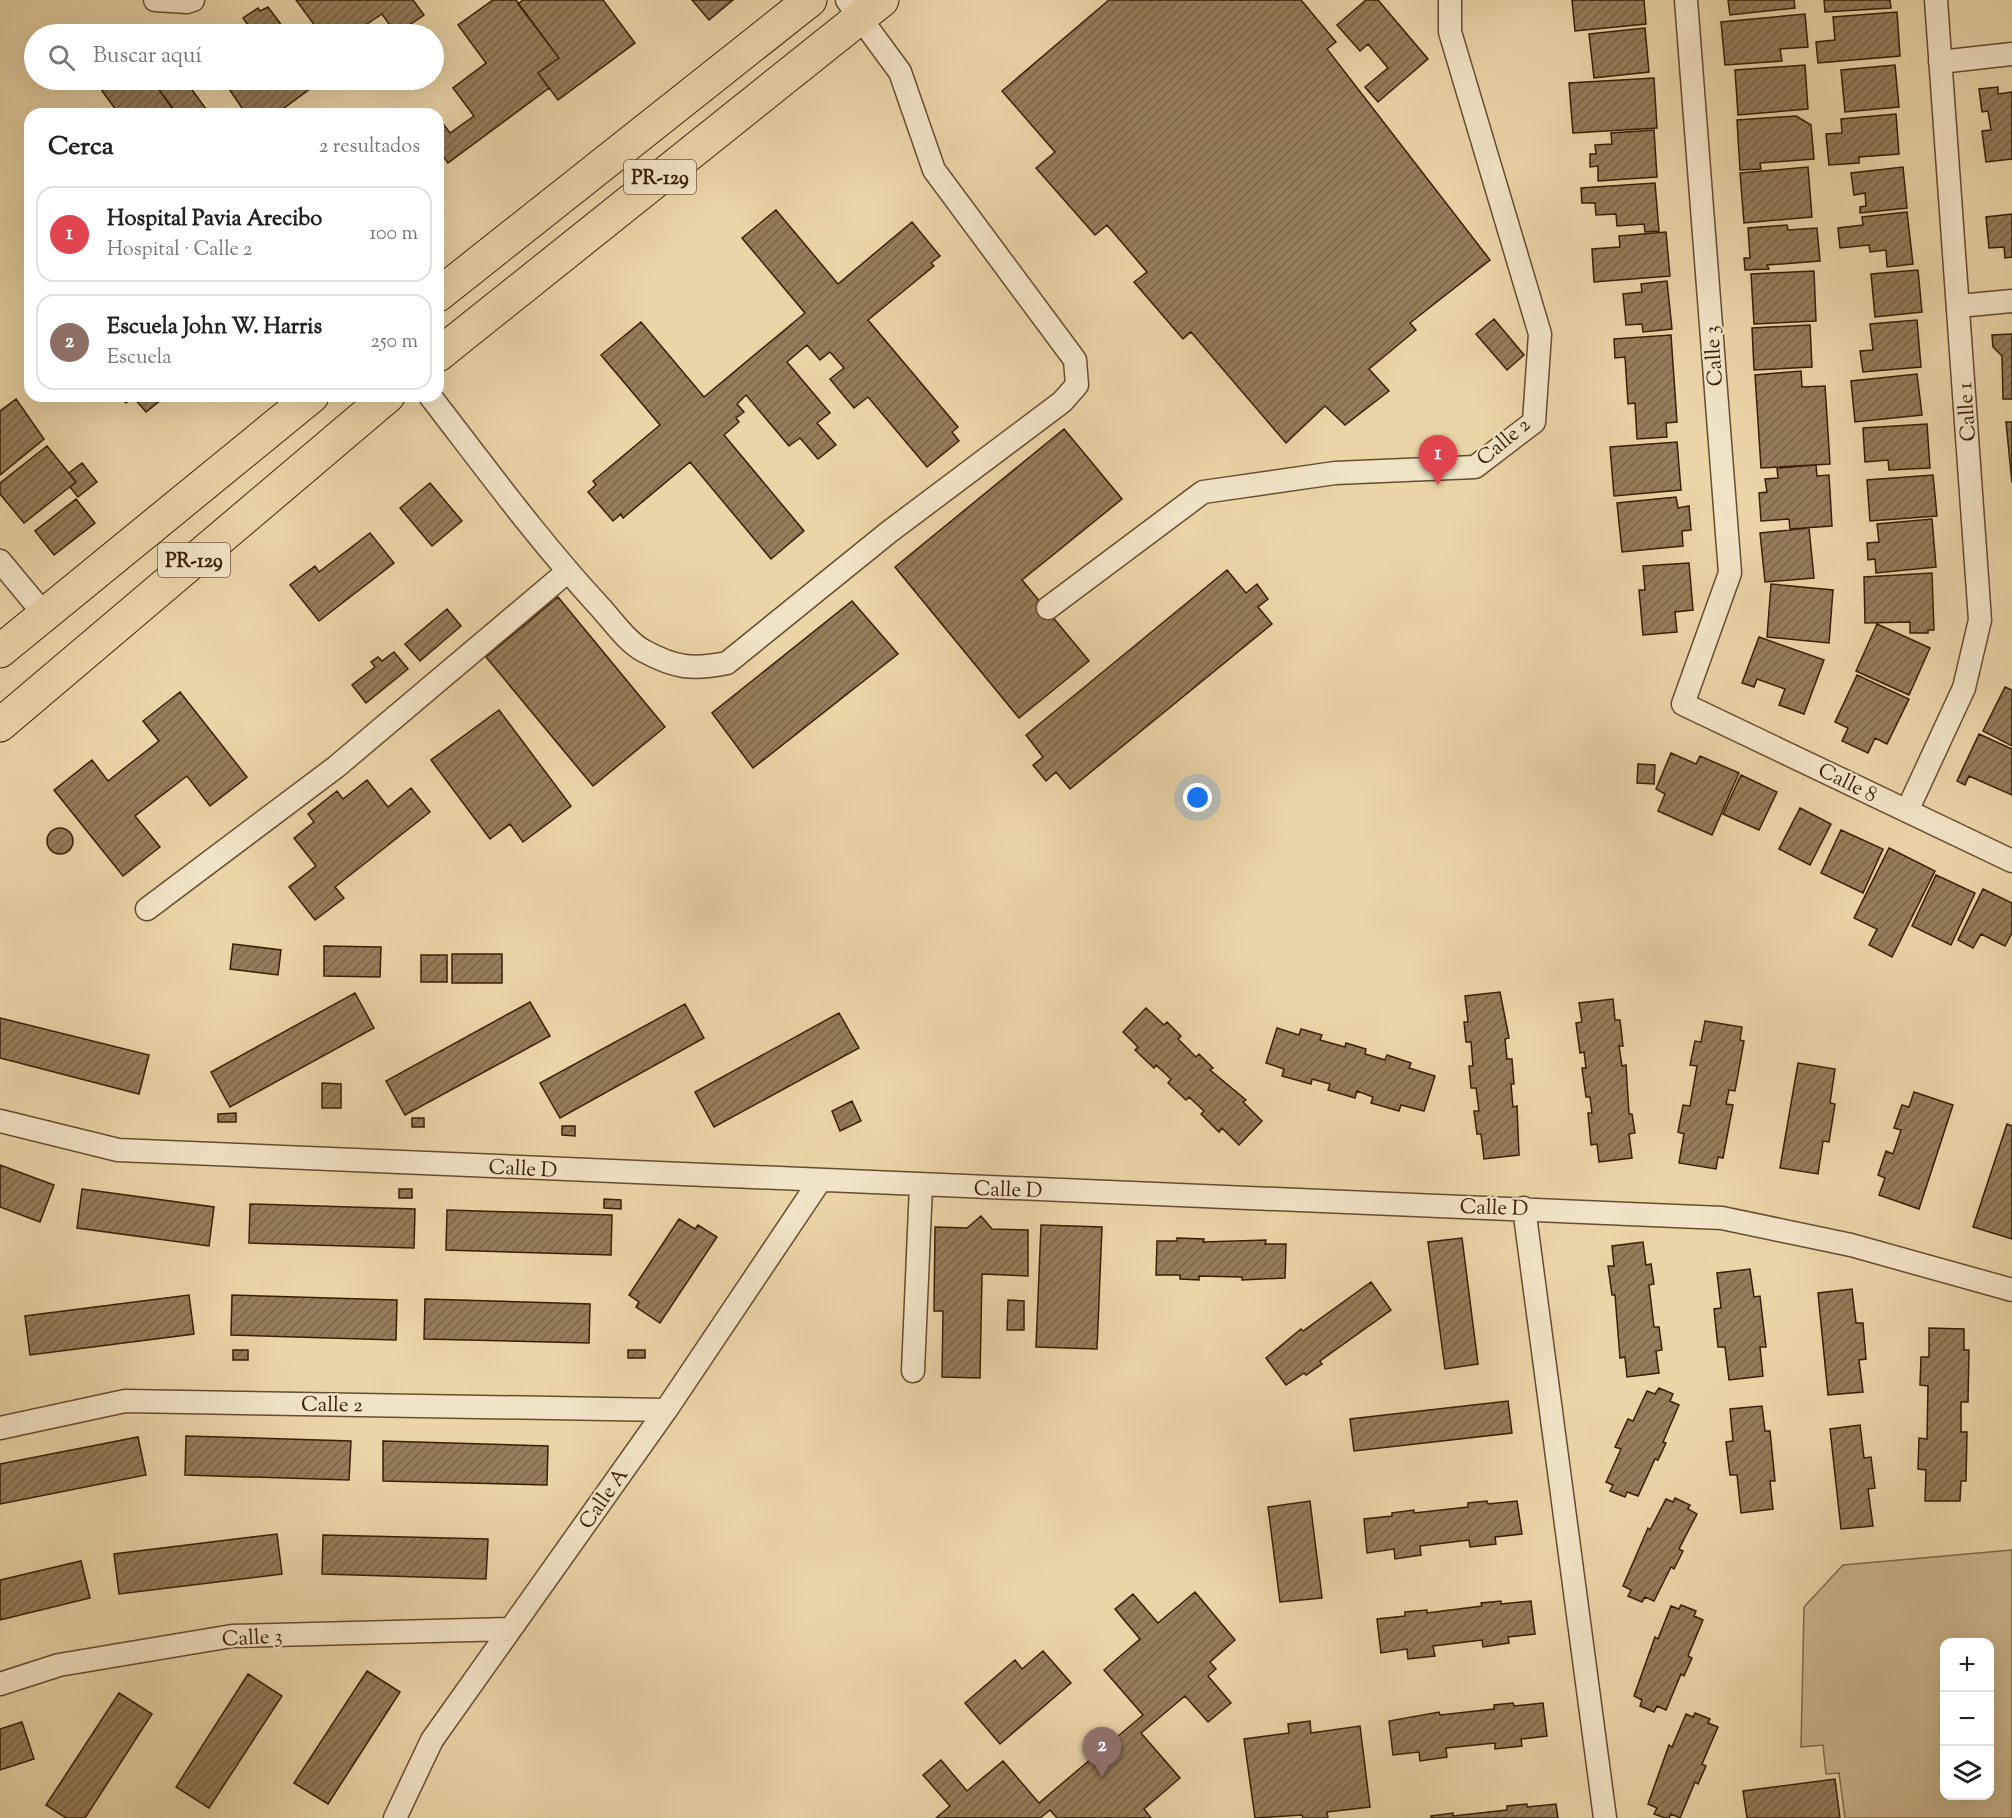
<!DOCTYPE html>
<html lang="es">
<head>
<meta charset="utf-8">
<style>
  body { margin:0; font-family:"Sorts Mill Goudy",serif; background:#f2f2f2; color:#222 }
  .controls { position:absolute; right:18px; bottom:18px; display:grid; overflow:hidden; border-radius:12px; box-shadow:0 6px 24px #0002 }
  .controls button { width:54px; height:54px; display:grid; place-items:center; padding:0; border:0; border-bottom:2px solid #e0e0e0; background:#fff; color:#222; font:30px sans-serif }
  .you { position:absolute; left:1198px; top:798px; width:21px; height:21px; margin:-15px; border:4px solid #fff; border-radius:50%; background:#1a73e8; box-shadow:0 0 0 9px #1a73e833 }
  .badge { display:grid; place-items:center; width:39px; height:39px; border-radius:50%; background:#ea580c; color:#fff; font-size:20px; font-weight:700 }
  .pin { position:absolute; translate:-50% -50px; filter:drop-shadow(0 2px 3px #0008) }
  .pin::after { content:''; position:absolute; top:32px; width:21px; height:18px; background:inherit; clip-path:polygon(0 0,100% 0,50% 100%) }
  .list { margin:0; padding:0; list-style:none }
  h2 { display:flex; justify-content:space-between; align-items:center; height:78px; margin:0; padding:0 24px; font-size:26px }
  h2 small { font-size:20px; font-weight:400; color:#767676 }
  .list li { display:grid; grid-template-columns:39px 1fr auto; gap:18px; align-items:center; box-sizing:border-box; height:96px; margin:0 12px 12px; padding:0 12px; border:2px solid #e0e0e0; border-radius:18px }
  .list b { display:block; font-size:22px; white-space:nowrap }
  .list p { margin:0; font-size:20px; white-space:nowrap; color:#767676 }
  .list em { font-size:20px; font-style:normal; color:#767676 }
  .icon { flex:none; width:33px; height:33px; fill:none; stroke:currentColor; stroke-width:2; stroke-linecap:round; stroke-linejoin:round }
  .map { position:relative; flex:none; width:2012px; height:1818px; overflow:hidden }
  .search { position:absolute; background:#fff; box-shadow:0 6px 24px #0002; left:24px; top:24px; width:420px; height:66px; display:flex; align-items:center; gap:15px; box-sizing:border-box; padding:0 21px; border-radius:33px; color:#767676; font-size:22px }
  .panel { position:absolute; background:#fff; box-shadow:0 6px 24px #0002; left:24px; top:108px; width:420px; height:294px; border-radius:18px }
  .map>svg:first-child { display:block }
</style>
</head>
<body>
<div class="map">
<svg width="2012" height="1818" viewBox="0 0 2012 1818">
  <defs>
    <pattern id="building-hatch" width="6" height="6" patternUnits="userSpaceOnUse" patternTransform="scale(1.5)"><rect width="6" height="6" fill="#957d5b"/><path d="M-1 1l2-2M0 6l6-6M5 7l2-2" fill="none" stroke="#7b6649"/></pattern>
  </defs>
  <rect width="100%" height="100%" fill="#ead5a7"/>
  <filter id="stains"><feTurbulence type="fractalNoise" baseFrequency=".00333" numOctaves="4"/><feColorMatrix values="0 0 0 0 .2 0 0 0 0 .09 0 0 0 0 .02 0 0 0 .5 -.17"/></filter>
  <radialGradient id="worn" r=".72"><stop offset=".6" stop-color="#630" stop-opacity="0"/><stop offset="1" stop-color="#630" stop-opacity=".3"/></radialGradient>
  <path fill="#ccb68c" stroke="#826a4a" stroke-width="1.5" fill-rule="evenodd" d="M2012,1550V1818H1845L1839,1773L1826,1774L1823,1745L1801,1747L1804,1607L1843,1565ZM1944,1642H1990V1796H1944Z"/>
  <path fill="url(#building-hatch)" stroke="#391e08" stroke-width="1.5" d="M296,0H413L424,15L396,34L382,14L352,34H321Z
    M493,0H516L559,58L538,73L549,88L448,163L438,149V117L450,133L474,116L453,88L486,63L458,25Z
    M523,0H603L635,43L558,100L538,73L559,58L518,4Z
    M692,0H733L709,20Z
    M1109,0H1301L1336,42L1327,49L1490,260L1410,323L1416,330L1369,369L1389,391L1345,425L1325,406L1286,443L1191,332L1183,339L1134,282L1147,272L1107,225L1095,235L1036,168L1055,152L1002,91Z
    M1366,0H1378L1428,59L1378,102L1365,87L1388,68L1368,44L1360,51L1337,25Z
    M1572,0H1644L1646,24L1575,31Z
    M1728,0H1794L1795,8L1730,15Z
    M1824,0H1890L1891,8L1825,12Z
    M268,7L288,34H234L248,25L243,18L258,8L260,11Z
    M1897,12L1900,56L1818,63L1816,42L1835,40L1833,17Z
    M1805,14L1808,47L1780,49L1782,61L1725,65L1721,22Z
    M1645,28L1649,72L1594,78L1589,34Z
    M1805,65L1808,109L1738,115L1735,70Z
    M1895,65L1899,107L1845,112L1841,70Z
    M1654,78L1657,128L1573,133L1569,83Z
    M117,80H152L175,112L119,114L102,91Z
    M152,80H185L206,109L199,114H177Z
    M223,80H322L276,114H246Z
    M1998,87V94L2012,92V159L1986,162L1982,131L1991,130L1988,111L1982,112L1979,89Z
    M1896,114L1899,154L1859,157V163L1829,165L1826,134L1842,133L1841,119Z
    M1796,116L1811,125L1814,159L1760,163L1761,169L1740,170L1737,120Z
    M1654,130L1657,177L1598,181V166L1590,167V154H1596L1595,145L1612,144L1611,133Z
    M1808,167L1812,217L1744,223L1740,173Z
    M1903,167L1907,208L1860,213V207L1866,206L1865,193L1854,195L1851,173Z
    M1655,183L1659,231L1645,232L1644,224L1617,226L1616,214L1596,215L1595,203H1582L1581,188Z
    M776,210L838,284L912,222L940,256L931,263L934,266L868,320L958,427L952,432L959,441L927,467L868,397L854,408L830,379L844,368L830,352L820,360L807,345L787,362L830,413L817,423L836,445L818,459L800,438L789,446L746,395L737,404L744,412L736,418L739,422L724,435L804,531L771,559L690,462L623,518L621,514L613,521L588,492L596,485L593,481L660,425L601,355L641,322L704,397L805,313L742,238Z
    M1907,212L1913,264L1887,267L1886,250L1870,252L1869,245L1840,248L1838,228L1863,225L1862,217Z
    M2012,214V257L2005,258L2004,247L1989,248L1986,217Z
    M1787,225L1788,230L1817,228L1820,261L1767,265L1769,269L1745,270L1744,258H1750L1748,228Z
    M1666,232L1670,276L1594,282L1592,249L1620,247L1619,236Z
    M1918,270L1922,312L1875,317L1871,274Z
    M1814,271L1816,321L1754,324L1751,274Z
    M1667,281L1672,329L1643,332L1642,324L1626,325L1623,294L1642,292L1641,284Z
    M1494,319L1524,355L1507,370L1476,334Z
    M1917,320L1921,367L1863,372L1860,351L1873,350L1870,324Z
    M1810,325L1812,367L1754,370L1752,328Z
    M2012,334V399H2003L2002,356L1993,347L1992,335Z
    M1671,335L1677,422L1666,423L1667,437L1637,439L1635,403L1628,404L1625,357L1615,358L1614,339Z
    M1801,371L1802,387L1825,386L1830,464L1761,468L1755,375Z
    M1917,374L1922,415L1855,422L1851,381Z
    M120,396H166L146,412L133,397L126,403Z
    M16,399L44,439L0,475V411Z
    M2006,422H2012V483Z
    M1927,424L1930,468L1889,470L1888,460L1865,462L1863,428Z
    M1064,429L1122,499L1022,580L1089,661L1019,718L895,567Z
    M1677,442L1681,490L1614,496L1610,447Z
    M47,446L76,482L24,523L0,494V483Z
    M82,463L97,482L78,497L70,487L76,482L69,473Z
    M1816,465L1817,476L1829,475L1832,526L1790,529L1789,519L1761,521L1759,493L1767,492L1765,479L1778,478L1777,468Z
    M1933,475L1937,516L1870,521L1867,480Z
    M430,483L462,521L432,546L400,508Z
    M1676,497L1678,508L1689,506L1691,530L1682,531L1683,546L1622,552L1617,503Z
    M76,499L95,523L54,555L35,531Z
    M1932,519L1936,567L1876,573L1875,559L1868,560L1867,543L1879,542L1877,524Z
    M1809,528L1814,578L1765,582L1760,533Z
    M370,533L394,563L319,621L290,585L315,566L319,572Z
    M1689,563L1693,610L1675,612L1677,632L1643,635L1639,590H1645L1643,566Z
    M1227,570L1246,593L1257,584L1268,599L1258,607L1272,624L1070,789L1056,772L1046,781L1033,765L1043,757L1026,735Z
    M1932,573L1934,630H1928V633H1910V622L1865,623L1864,577Z
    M1771,584L1833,590L1829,643L1767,637Z
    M558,597L665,727L593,786L486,657Z
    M852,601L898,654L753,768L712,713Z
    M447,609L461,626L420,661L405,644Z
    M1877,624L1930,648L1909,695L1856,671Z
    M1759,637L1824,660L1804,714L1779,705L1785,689L1757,679L1754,687L1742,683Z
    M394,652L408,669L366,703L352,685L375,667L371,662L378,657L382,661Z
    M1857,675L1909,699L1887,744L1875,738L1868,753L1842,741L1848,728L1835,722Z
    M2005,687L2012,690V746L1983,731Z
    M180,692L247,777L210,806L187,776L135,816L160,847L123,876L54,790L92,760L108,781L159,741L143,721Z
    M499,710L571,806L523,842L510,824L490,839L431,760Z
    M1979,734L2012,749V795L1969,776L1965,785L1957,781Z
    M1671,753L1696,764L1700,756L1739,773L1712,835L1658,811L1665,794L1656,789Z
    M1638,764L1655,765L1654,784L1637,783Z
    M1741,775L1777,792L1759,830L1723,814Z
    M367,780L388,807L411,788L430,812L335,887L344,898L315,920L289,887L316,866L294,838L314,822L308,814L337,791L343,799Z
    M1800,808L1831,824L1810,865L1779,849Z
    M47 841a13 13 0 1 1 26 0a13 13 0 1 1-26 0Z
    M1841,830L1883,849L1863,893L1821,873Z
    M1889,848L1935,871L1892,957L1869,945L1877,929L1854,918Z
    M1936,875L1975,893L1951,945L1912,926Z
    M1983,889L2012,903V933L2005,946L1981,934L1973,948L1958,940Z
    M233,944L281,950L278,975L230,969Z
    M324,946L381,947L380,977L324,976Z
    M452,954H502V983H452Z
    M421,955H447V982H421Z
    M1500,992L1509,1038L1505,1039L1507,1059H1512L1514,1084H1511L1513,1107L1517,1106L1519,1155L1484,1159L1481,1134H1477L1474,1111H1479L1476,1088H1471L1469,1066H1473L1471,1042H1466L1464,1022H1468L1465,996Z
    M355,993L374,1028L230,1107L211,1072Z
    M1613,999L1615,1020H1620L1623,1046H1619L1622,1066L1626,1065L1629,1114H1632L1635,1133L1629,1134L1632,1158L1599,1162L1597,1144L1591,1145L1588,1113H1592L1590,1097H1586L1582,1068H1586L1584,1052L1580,1053L1576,1023L1582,1022L1579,1003Z
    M530,1002L550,1036L405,1115L386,1081Z
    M685,1004L704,1038L560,1118L540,1083Z
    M1146,1008L1164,1025L1167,1022L1181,1036L1178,1039L1196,1057L1199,1054L1213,1068L1210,1070L1246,1100L1243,1102L1262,1121L1239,1145L1222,1128L1219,1132L1201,1114L1204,1111L1189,1097L1186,1100L1168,1083L1171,1079L1156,1065L1154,1068L1135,1050L1138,1047L1123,1032Z
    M839,1013L859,1048L714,1127L695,1092Z
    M0,1018L149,1055L139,1094L0,1058Z
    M1705,1021L1742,1027L1740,1040L1744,1041L1735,1091L1729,1090L1726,1104L1733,1105L1723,1158L1718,1157L1716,1169L1679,1163L1684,1134L1678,1132L1683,1105L1690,1106L1697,1066L1690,1065L1695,1041L1701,1042Z
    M1277,1028L1299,1035L1301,1029L1322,1035L1320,1040L1345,1047L1346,1043L1366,1049L1365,1054L1385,1060L1387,1055L1411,1063L1409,1068L1435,1076L1424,1111L1401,1105L1399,1111L1371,1103L1373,1097L1357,1091L1355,1098L1328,1090L1330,1084L1312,1079L1311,1084L1282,1076L1284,1069L1266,1063Z
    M1798,1063L1835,1069L1830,1103L1835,1104L1829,1142L1823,1141L1818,1174L1780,1168Z
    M322,1083L341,1084V1108H322Z
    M1914,1092L1953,1105L1919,1209L1879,1195L1885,1178L1878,1175L1886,1151L1893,1154L1901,1130L1894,1128L1902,1105L1909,1107Z
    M852,1101L861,1121L840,1131L832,1111Z
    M236,1113V1122H218V1114Z
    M412,1118H424V1127H412Z
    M2007,1124L2012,1126V1239L1973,1227Z
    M562,1126H575V1136L562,1135Z
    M0,1165L54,1185L40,1222L0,1207Z
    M82,1189L214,1207L209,1246L77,1228Z
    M399,1189H412V1198H399Z
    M604,1199L621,1200V1209L604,1208Z
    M250,1204L415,1209L414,1248L249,1243Z
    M447,1210L612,1215L611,1255L446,1250Z
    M981,1216L992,1229L1028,1230V1276L982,1274L980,1378L942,1377L943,1311H934L935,1227L967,1228Z
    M679,1219L695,1229L698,1225L717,1237L660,1323L636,1307L639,1302L629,1295Z
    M1041,1225L1102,1227L1097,1349L1036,1347Z
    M1177,1238L1204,1239L1203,1242L1266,1240L1265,1244H1286L1285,1278L1242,1280V1277L1199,1276V1280L1180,1279V1275H1156L1157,1241H1177Z
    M1462,1238L1478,1364L1445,1369L1428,1242Z
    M1643,1242L1646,1265L1651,1264L1654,1284L1649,1285L1654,1327H1659L1662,1350L1656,1351L1659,1373L1627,1377L1625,1357L1620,1358L1615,1295H1612L1608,1266H1614L1612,1246Z
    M1750,1269L1754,1297L1760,1296L1766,1347H1760L1763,1376L1729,1380L1725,1347H1718L1714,1309L1721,1308L1717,1273Z
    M1371,1282L1391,1310L1320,1361L1322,1364L1306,1375L1304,1373L1286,1385L1266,1358L1301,1329L1303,1331Z
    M1852,1289L1856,1323H1863L1866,1359L1859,1360L1863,1392L1828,1395L1818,1293Z
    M189,1295L194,1334L30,1355L25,1316Z
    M232,1295L397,1300L396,1340L231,1335Z
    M425,1299L590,1304L589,1343L424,1339Z
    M1008,1300L1024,1301V1330H1007Z
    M1929,1328L1964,1329V1350H1969L1968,1402H1961V1432H1967L1966,1481H1961L1960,1501H1925L1926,1470L1918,1469L1919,1438L1927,1439L1928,1386L1920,1385L1921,1357H1929Z
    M233,1350H248V1360H233Z
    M628,1350H645V1358H628Z
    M1659,1388L1673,1394L1670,1401L1679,1405L1663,1442L1666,1443L1658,1460L1655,1459L1638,1496L1627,1492L1625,1497L1610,1491L1613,1485L1606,1482L1621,1449L1615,1447L1628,1419L1633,1421L1647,1391L1655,1394Z
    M1508,1401L1512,1433L1354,1451L1350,1419Z
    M1762,1406L1765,1431H1770L1775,1481H1770L1773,1509L1741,1513L1737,1475H1730L1726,1442L1733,1441L1730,1409Z
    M1860,1425L1864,1458L1871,1457L1875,1488L1868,1489L1873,1526L1841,1529L1830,1429Z
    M186,1436L351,1441L349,1480L185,1475Z
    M138,1437L146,1475L0,1504V1464Z
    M383,1441L548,1446L547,1485L383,1481Z
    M1675,1498L1690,1505L1688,1509L1697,1514L1679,1549L1683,1551L1674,1569L1671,1567L1654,1601L1645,1597L1642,1602L1628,1596L1631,1590L1623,1586L1648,1528L1650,1530L1666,1499L1673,1502Z
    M1310,1501L1322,1598L1280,1602L1268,1507Z
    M1487,1501L1488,1504L1517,1501L1522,1534L1495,1537L1496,1544L1470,1547L1469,1540L1420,1546L1421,1555L1395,1559L1394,1549L1367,1553L1364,1519L1392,1516V1513L1414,1510V1513L1468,1507V1503Z
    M277,1534L282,1574L119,1594L114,1554Z
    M323,1535L488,1539L486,1579L322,1574Z
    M81,1561L90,1598L0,1620V1580Z
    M1195,1592L1235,1640L1210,1662L1216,1669L1208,1676L1231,1703L1208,1722L1185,1696L1141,1733L1180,1778L1144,1809L1151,1818H1057L1050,1810L1040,1818H936L950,1806L923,1775L941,1760L967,1791L1003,1761L1039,1803L1143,1715L1104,1670L1140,1639L1115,1609L1133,1594L1158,1623Z
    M1501,1601V1604L1531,1601L1535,1634L1508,1637L1509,1643L1483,1647L1482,1640L1433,1646L1435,1656L1408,1659L1407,1649L1381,1653L1377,1619L1405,1616V1612L1427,1610V1613L1482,1606L1481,1603Z
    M1681,1605L1696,1611L1694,1616L1703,1620L1688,1656L1692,1658L1684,1676L1681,1674L1666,1710L1657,1706L1654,1712L1640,1706L1642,1700L1634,1696L1655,1637L1658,1639L1671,1606L1679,1609Z
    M1043,1651L1071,1683L1000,1744L965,1703L1015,1660L1022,1669Z
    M367,1671L400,1692L328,1804L294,1783Z
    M248,1674L282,1696L209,1808L176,1787Z
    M119,1693L152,1714L85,1818H66L46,1805Z
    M1513,1703L1514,1706L1543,1703L1547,1736L1521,1739L1522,1746L1495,1749V1743L1446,1748L1447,1757L1420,1761L1419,1752L1393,1755L1389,1721L1439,1712L1440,1715L1494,1709V1705Z
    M1695,1713L1710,1719L1708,1723L1718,1727L1702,1764L1706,1766L1698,1784L1695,1782L1680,1818L1671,1814L1669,1818H1665L1654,1814L1657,1808L1648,1804L1669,1745L1672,1747L1686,1714L1693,1717Z
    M1310,1721L1311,1733L1360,1726L1370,1807L1327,1812L1328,1818H1303L1302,1815L1255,1818L1244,1739L1289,1733L1288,1724Z
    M22,1722L34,1759L0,1770V1729Z
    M1835,1779L1840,1818H1747L1743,1791Z
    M1527,1804V1807L1556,1804L1558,1818H1431V1816L1453,1813V1816L1507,1810V1806Z"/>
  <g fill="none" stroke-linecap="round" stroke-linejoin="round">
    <defs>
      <path id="minor" d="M155,0L187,2L193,0
        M1686,0L1730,573L1683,704L2012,861
        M1940,62L2012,54
        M1959,306L2012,301
        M430,396C485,467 538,540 599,606C612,620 627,642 644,651C675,668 693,670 727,663L889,532L1062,402L1077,385L1075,360L934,170L900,72L847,0
        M0,561L44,614
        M1048,608L1203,492L1335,473L1475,467L1534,422L1540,334L1450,32V0
        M1907,811L1964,688L1980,620L1936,0
        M147,909L336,767L567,572
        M0,1121L118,1150L1722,1218L1851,1245L2012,1290
        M1524,1208L1605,1818
        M913,1371L921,1185
        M0,1428L125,1401L666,1410
        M0,1684L59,1665L232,1636L510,1629
        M395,1818L432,1740L666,1410L819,1182"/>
      <path id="primary" d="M438,295L810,0
        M438,355L882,0
        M0,651L312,396
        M0,725L388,396"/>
    </defs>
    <use href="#minor" stroke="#654c30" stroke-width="25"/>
    <use href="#primary" stroke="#391e08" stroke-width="35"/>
    <use href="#minor" stroke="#f1e4c6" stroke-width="22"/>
    <use href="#primary" stroke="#ead5a7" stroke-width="33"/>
  </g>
  <g text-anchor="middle" stroke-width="4.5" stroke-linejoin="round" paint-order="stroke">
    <g fill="#f1e4c6" stroke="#705941" stroke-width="1.5">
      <rect x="624" y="160" width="72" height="34" rx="4.5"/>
      <rect x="158" y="543" width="72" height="34" rx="4.5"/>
    </g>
    <g font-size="20" font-weight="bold" fill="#391e08">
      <text x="660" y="184">PR-129</text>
      <text x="194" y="567">PR-129</text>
    </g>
    <g font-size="21" fill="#391e08" stroke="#f1e4c6">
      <text transform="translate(1713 356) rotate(-94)" y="7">Calle 3</text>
      <text transform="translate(1966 412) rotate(-94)" y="7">Calle 1</text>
      <text transform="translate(1503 441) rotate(-40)" y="7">Calle 2</text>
      <text transform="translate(1848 782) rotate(26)" y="7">Calle 8</text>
      <text transform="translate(523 1168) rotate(3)" y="7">Calle D</text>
      <text transform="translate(1008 1189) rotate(2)" y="7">Calle D</text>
      <text transform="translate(1494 1207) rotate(2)" y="7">Calle D</text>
      <text transform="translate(332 1404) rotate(1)" y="7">Calle 2</text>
      <text transform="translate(603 1498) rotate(-55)" y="7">Calle A</text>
      <text transform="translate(252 1637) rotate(-3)" y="7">Calle 3</text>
    </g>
  </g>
  <rect width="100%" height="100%" filter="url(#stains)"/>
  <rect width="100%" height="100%" fill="url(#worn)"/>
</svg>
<div class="controls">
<button>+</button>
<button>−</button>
<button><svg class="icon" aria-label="layers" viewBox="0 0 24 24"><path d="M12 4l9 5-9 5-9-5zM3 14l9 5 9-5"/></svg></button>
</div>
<div class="you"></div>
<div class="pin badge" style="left:1438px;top:485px;background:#e0444e">1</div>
<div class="pin badge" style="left:1102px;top:1777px;background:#8d6e63">2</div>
<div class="search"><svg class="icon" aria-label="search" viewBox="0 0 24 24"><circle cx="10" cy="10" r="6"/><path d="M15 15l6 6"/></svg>Buscar aquí</div>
<section class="panel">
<h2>Cerca<small>2 resultados</small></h2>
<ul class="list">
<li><span class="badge" style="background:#e0444e">1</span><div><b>Hospital Pavia Arecibo</b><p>Hospital · Calle 2</p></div><em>100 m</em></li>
<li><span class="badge" style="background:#8d6e63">2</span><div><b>Escuela John W. Harris</b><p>Escuela</p></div><em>250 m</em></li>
</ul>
</section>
</div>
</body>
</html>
